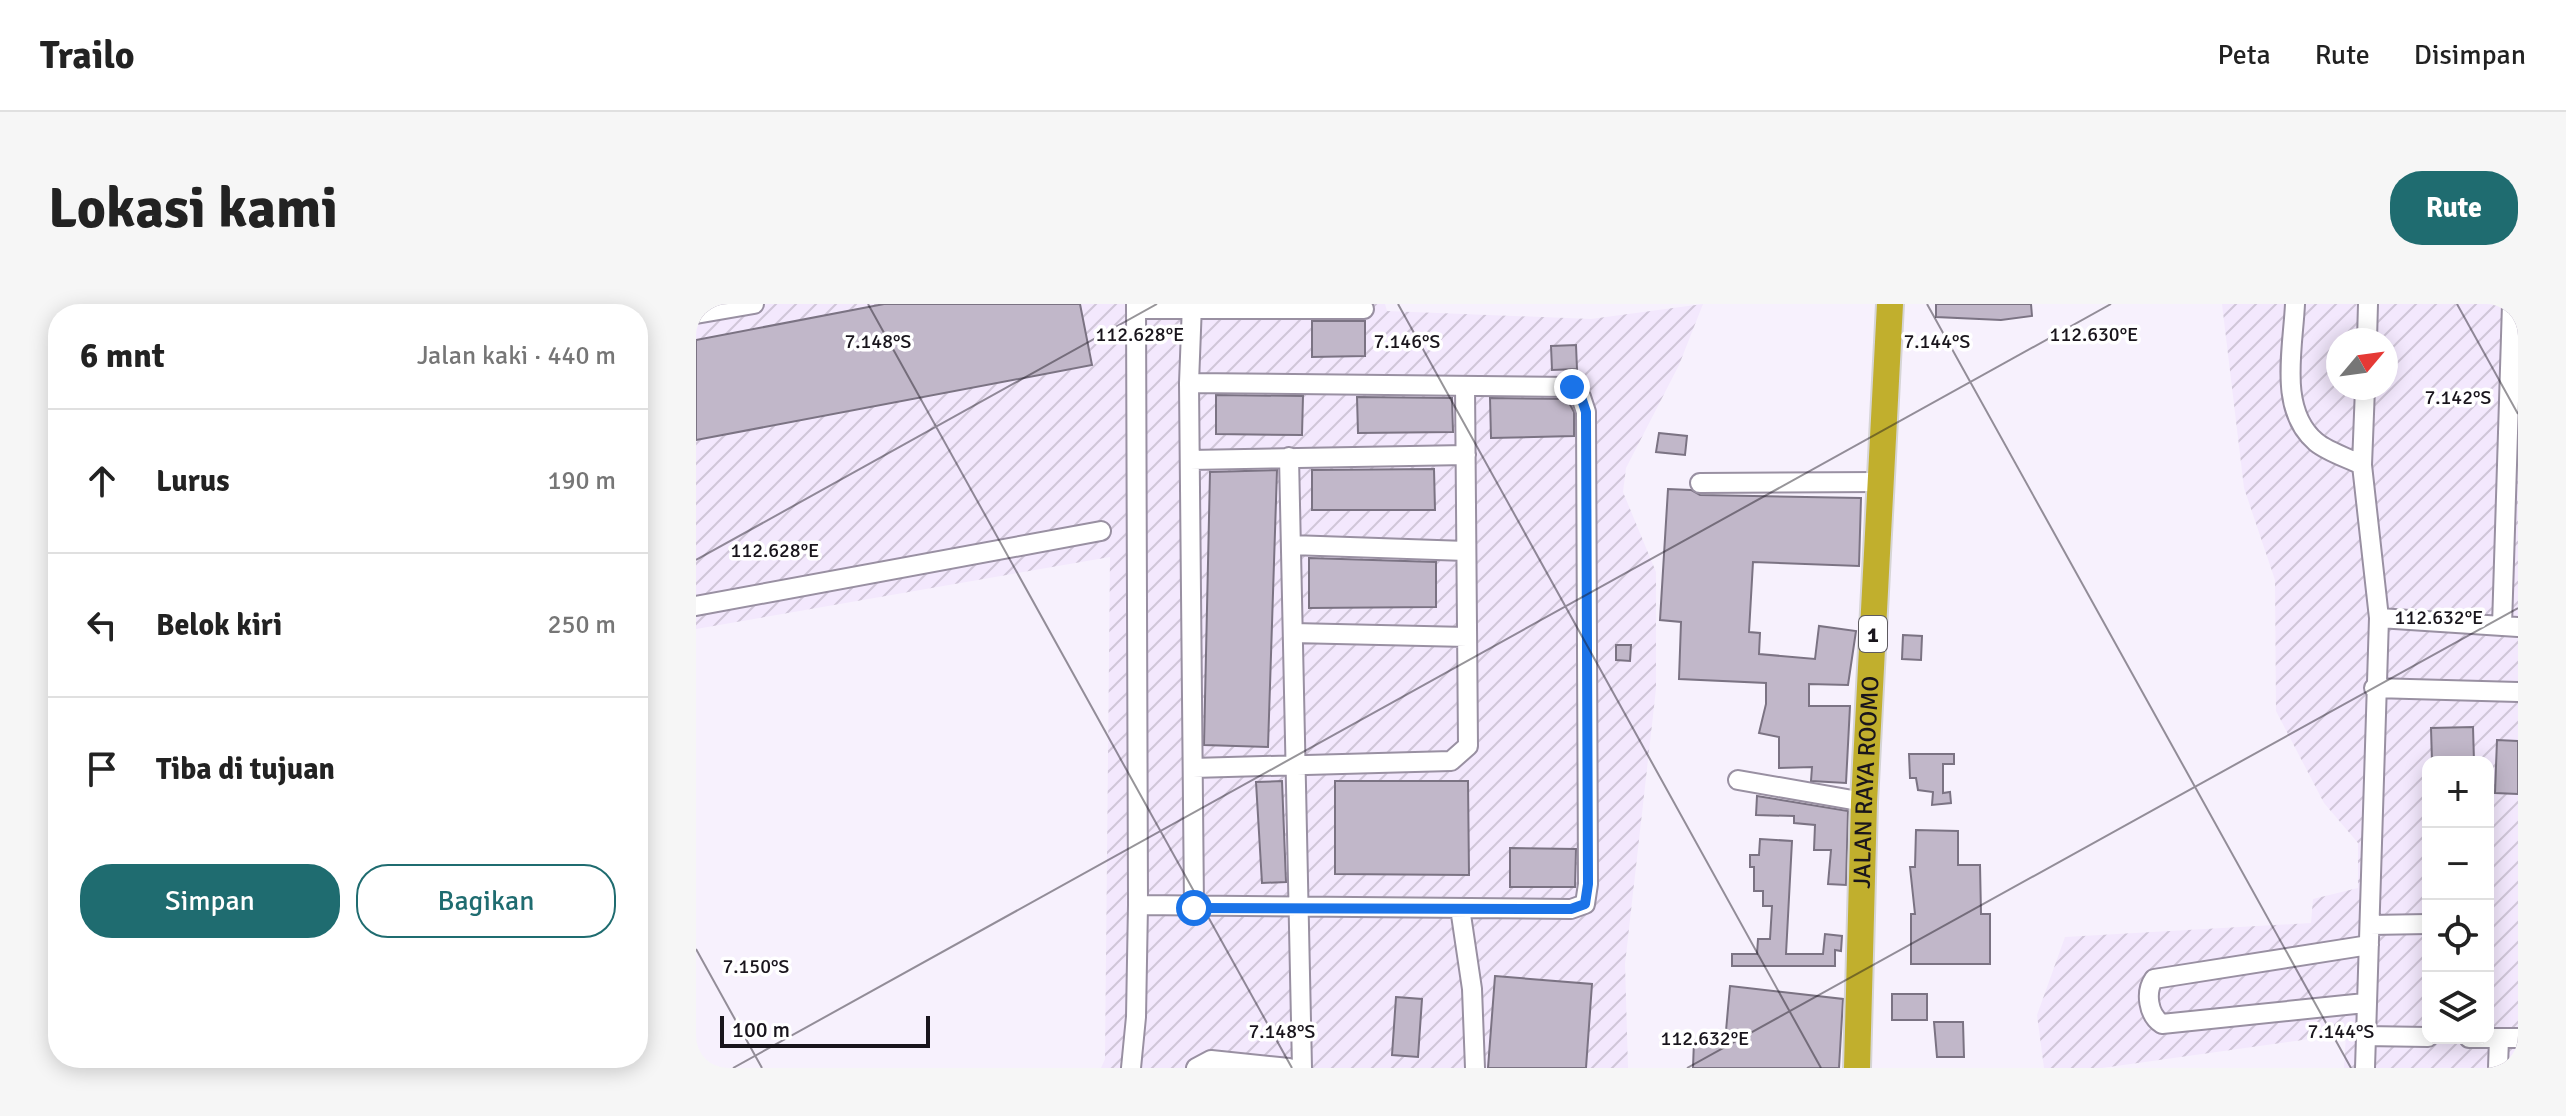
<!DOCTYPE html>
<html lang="id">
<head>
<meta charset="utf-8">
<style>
  body { margin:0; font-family:Signika,sans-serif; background:#f6f6f6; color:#222 }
  .controls { position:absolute; right:24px; bottom:24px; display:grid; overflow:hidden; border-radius:16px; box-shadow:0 4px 20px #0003 }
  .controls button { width:72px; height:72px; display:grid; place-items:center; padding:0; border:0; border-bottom:2px solid #e0e0e0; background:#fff; color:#222; font:40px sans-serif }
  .compass { position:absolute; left:1630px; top:24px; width:72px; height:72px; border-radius:50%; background:#fff; box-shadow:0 4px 20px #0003; rotate:61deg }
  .scale { position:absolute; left:24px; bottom:20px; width:210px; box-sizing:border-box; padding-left:8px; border:4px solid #19151c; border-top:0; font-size:22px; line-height:28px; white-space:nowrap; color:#19151c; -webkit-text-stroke:6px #fff; paint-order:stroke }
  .stop { position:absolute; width:24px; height:24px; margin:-18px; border:6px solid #1a73e8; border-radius:50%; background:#fff }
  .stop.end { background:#1a73e8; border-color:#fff; box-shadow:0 2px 8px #0008 }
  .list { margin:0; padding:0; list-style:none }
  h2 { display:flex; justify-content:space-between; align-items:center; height:104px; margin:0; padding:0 32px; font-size:34px }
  h2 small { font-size:26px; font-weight:400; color:#767676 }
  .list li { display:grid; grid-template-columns:52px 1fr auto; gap:24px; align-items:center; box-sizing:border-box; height:144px; padding:0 32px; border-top:2px solid #e0e0e0 }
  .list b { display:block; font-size:30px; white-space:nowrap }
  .list em { font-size:26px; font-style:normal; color:#767676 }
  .actions { display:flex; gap:16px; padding:24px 32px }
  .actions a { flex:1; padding:18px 0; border:2px solid #1f6c70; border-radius:32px; text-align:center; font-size:28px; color:#1f6c70 }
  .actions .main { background:#1f6c70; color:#fff }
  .icon { flex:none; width:44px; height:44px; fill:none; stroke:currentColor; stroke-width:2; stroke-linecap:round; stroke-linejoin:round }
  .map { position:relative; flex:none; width:1822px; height:764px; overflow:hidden; border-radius:32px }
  header { display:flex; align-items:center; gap:48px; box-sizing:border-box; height:112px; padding:0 40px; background:#fff; border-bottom:2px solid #e0e0e0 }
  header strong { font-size:38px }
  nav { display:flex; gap:44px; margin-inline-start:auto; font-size:28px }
  .intro { display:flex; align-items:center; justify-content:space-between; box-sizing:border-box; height:192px; padding:0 48px }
  h1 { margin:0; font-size:56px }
  .button { padding:20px 36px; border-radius:32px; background:#1f6c70; color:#fff; font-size:28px; font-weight:700 }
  main { display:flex; gap:48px; padding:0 48px }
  aside { flex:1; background:#fff; border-radius:32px; box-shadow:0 4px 20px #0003 }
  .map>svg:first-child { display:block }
</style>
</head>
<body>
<header>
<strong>Trailo</strong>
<nav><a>Peta</a><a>Rute</a><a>Disimpan</a></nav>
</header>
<div class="intro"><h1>Lokasi kami</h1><a class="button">Rute</a></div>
<main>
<aside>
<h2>6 mnt<small>Jalan kaki · 440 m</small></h2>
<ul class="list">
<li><svg class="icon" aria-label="ahead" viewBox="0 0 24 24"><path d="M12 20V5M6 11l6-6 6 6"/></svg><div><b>Lurus</b></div><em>190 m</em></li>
<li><svg class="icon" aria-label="left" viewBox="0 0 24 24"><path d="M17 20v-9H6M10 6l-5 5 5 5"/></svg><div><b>Belok kiri</b></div><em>250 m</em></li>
<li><svg class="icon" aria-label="arrive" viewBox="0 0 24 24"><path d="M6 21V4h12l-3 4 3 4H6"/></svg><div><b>Tiba di tujuan</b></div></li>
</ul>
<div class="actions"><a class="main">Simpan</a><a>Bagikan</a></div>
</aside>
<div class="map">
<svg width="1822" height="764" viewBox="0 0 1822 764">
  <defs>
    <pattern id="industrial-furrows" width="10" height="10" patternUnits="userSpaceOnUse" patternTransform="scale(2)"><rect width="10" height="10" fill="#f3e8fd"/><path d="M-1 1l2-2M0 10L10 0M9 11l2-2" fill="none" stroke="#d0c6d8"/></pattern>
  </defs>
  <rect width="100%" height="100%" fill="#f7f1fd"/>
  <path fill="url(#industrial-furrows)" fill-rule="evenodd" d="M0,0H689L691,7L895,15L1007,0L983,61L930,164L927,188L960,268V385L929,660L932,764H405L409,755L414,253L0,325Z
    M1526,0H1822V764H1648L1650,730L1406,764H1348L1341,711L1369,633L1615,619L1617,595L1662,584V539L1628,499L1580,407L1579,276L1548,184ZM1642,36H1690V84H1642ZM1732,458H1792V734H1732Z"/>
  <path fill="#c1b7c9" stroke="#7b7383" stroke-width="2" d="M188,0H384L396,61L0,136V36Z
    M1240,0H1335L1336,12L1305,16L1240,13Z
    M616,17H669V52L616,53Z
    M880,41L881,65L856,66L855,42Z
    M520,91L607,92L606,131L520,130Z
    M661,93L756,94L757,128L662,129Z
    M794,94L871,95L878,108V132L795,134Z
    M963,129L991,132L989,151L960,148Z
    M738,165L739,206H616V166Z
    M581,166L572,443L508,441L514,168Z
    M972,185L995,186L1004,191L1165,194L1163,262L1057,258L1053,328L1064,329L1063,350L1119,355L1123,322L1160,327L1152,381L1113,380V402H1154L1150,479L1115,477L1116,463L1083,464V433L1063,429L1070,400V379L983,375L985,318L964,316Z
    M613,254L740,258V303L613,304Z
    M1207,331L1226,332L1225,356L1206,355Z
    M920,341H935L934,357L920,356Z
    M1777,423L1778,458H1736L1735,424Z
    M1801,436L1822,437V490L1799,489Z
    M1213,450H1258V460H1247V489L1254,488L1255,499L1236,501L1237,488L1222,486L1220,474H1214Z
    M586,477L590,578L566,579L560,478Z
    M639,477H772L773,571L639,570Z
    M1061,492L1152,507L1150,581L1132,580L1135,546H1118L1119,521L1098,519V512L1060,511Z
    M1220,526L1262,527V561H1284L1285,610H1294V660H1215V610H1219L1214,563H1219Z
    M1064,535L1096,537L1090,650H1127L1129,630L1146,632L1145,647L1139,646V662H1036V650H1061L1062,635H1074L1076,602H1067V587H1058V563H1054V551H1063Z
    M814,544L880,545L879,583H814Z
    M799,672L896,680L890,764H792Z
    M1034,682L1147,695L1143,764H997L998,736L1029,738Z
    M1196,690H1231V716H1196Z
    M700,693L726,695L722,753L696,751Z
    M1238,718H1267L1268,753H1241Z"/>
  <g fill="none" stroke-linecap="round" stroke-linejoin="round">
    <defs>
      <path id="minor" d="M496,0L493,79L498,604
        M1599,0C1597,45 1582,106 1620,138C1632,148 1652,154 1666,161L1683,314L1669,764
        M440,5H668
        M0,10L58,0
        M1671,36L1672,0
        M593,153L606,764
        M494,156L770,151
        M1666,161L1669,84
        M1004,179L1183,178
        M595,241L770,247
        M0,302L405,227
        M1683,314L1822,323
        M1806,322L1816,0
        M597,329L771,333
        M1678,384L1822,388
        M497,464L755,457L772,442L769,82
        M1042,476L1168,498
        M442,601L875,605L889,600L892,580L890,108L885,93L876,83L493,79
        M764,604L776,685L779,764
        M1674,621L1732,620
        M1669,699L1466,720C1452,711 1449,688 1458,675L1673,641
        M1669,732L1732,733
        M1773,734H1822
        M435,764L440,713L442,601L440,0
        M500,764L515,756L593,764
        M1802,764L1803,734"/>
      <g id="highway">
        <path id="s1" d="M1161,764L1168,498L1194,0"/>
      </g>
    </defs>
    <use href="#minor" stroke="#9990a2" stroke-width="22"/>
    <use href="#highway" stroke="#d6d5d6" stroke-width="30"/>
    <use href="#minor" stroke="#fff" stroke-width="18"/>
    <use href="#highway" stroke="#c1af2d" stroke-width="26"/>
  </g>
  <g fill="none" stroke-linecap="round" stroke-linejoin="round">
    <path stroke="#1a73e8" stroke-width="10" d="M498,604L875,605L889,600L892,580L890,108L885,93L876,83"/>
  </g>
  <path fill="none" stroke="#19151c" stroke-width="2" stroke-opacity="0.45" d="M172,0L596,764M702,0L1125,764M1231,0L1655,764M1761,0L1822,110M0,256L461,0M0,645L66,764M37,764L1415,0M991,764L1822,304"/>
  <g text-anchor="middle" stroke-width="7" stroke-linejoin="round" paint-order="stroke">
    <rect fill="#fff" stroke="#5e5b60" stroke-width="2" x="1163" y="312" width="28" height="36" rx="6"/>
    <g font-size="22" font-weight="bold" fill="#19151c">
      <text x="1177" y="338">1</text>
    </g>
    <g font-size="24" fill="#19151c" stroke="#fff">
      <text dy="8" stroke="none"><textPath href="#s1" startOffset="286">JALAN RAYA ROOMO</textPath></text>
    </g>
  </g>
  <g font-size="20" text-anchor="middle" fill="#19151c" stroke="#fff" stroke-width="7" stroke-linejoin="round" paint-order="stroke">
    <text x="444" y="37">112.628°E</text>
    <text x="1398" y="37">112.630°E</text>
    <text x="182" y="44">7.148°S</text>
    <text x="711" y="44">7.146°S</text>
    <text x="1241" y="44">7.144°S</text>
    <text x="1762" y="100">7.142°S</text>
    <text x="79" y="253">112.628°E</text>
    <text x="1743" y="320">112.632°E</text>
    <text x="60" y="669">7.150°S</text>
    <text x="586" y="734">7.148°S</text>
    <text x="1645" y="734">7.144°S</text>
    <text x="1009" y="741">112.632°E</text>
  </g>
</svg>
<div class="controls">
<button>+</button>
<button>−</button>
<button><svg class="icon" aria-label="locate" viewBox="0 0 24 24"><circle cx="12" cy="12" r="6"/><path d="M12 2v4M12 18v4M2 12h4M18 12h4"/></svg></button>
<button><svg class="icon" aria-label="layers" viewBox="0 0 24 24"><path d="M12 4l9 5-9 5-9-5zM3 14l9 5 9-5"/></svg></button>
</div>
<svg class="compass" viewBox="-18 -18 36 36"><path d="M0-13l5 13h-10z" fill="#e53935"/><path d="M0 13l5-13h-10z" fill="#767676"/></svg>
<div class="scale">100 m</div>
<div class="stop" style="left:498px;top:604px"></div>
<div class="stop end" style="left:876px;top:83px"></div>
</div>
</main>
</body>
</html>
